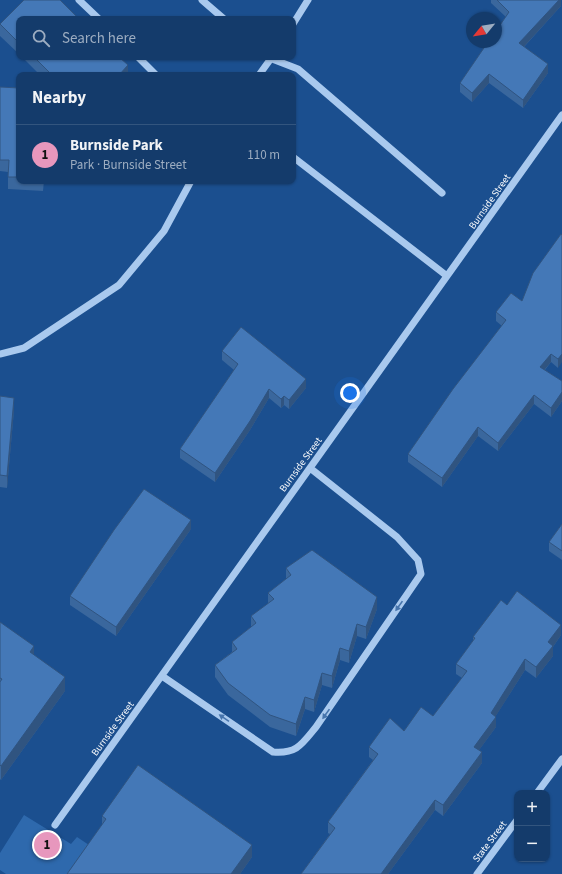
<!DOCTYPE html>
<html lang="en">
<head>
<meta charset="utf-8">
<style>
  body { margin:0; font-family:"Source Sans 3",sans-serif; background:#1d4271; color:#f1f3f6 }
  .controls { position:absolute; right:12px; bottom:12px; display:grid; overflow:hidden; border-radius:8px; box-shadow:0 1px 3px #0004 }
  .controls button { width:36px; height:36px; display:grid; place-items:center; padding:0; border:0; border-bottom:1px solid #33557e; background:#143b6b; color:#f1f3f6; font:20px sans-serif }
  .compass { position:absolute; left:466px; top:12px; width:36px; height:36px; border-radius:50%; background:#143b6b; box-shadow:0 1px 3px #0004; rotate:240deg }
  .you { position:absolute; left:350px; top:393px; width:14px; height:14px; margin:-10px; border:3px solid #fff; border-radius:50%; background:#1a73e8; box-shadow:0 0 0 6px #1a73e833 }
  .badge { display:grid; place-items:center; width:26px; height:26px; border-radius:50%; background:#e797bd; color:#111; font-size:13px; font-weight:700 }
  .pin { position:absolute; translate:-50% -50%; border:2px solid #fff; box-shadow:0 1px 4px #0006 }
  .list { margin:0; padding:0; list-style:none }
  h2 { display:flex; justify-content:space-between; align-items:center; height:52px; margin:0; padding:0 16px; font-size:17px }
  h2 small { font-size:13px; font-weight:400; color:#9dadc1 }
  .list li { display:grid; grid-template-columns:26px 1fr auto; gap:12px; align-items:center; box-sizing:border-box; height:60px; padding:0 16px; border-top:1px solid #33557e }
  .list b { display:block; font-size:15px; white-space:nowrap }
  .list p { margin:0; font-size:13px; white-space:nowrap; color:#9dadc1 }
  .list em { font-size:13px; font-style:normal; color:#9dadc1 }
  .icon { flex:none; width:22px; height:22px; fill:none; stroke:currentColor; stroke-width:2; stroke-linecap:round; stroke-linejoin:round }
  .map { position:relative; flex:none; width:562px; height:874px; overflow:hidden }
  .search { position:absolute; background:#143b6b; box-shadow:0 1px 3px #0004; left:16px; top:16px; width:280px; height:44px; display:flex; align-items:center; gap:10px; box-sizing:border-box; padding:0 14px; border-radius:8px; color:#9dadc1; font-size:15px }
  .panel { position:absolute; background:#143b6b; box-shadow:0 1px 3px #0004; left:16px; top:72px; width:280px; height:112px; border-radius:8px }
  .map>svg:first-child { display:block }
</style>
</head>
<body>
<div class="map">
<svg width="562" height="874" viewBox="0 0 562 874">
  <rect width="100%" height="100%" fill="#1b4f8f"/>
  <path fill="#2e69ad" d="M24,815L71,844L77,837L89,845L68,874H6L0,870V853Z"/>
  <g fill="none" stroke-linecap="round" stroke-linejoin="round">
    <path stroke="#a9c9ee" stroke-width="7" d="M79,0L99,19
      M202,0L224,19
      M293,24L308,0
      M138,57L156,75
      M267,57L298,69L442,193
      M259,75L272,57
      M293,157L447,276
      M0,354L24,348L119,285L164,231L191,181
      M162,676L273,752C297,754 302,744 316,727L421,574L418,560L397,537L310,468
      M537,793L562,759
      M55,825L562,115
      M477,874L517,820"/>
  </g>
  <path fill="#3a679d" d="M491,0H561V6L524,47L548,73L523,108L489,83L472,102L460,92V83L506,17L491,3Z
    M19,19V54L0,36V24Z
    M22,57H119L128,75H40Z
    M0,87L19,88V181H44L43,191L8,189V172L0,171Z
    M562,235L558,368L551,362L545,370L562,381V401L551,417L534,404L498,451L478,436L442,487L408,462V454L502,326L496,321V312L522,301Z
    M222,351L306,388L289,409L284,405L281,408L269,398L250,430L215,482L180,458V449L234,370L222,360Z
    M0,396L14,410L7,488L0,487Z
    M562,524V560L549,551V542Z
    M191,529L116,636L70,605V596Z
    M286,568L377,609L366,639L357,636L349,663L340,660L332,688L322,685L314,712L305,709L296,736L270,727L228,695L215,677V665L232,652V642L251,627V616L268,604V593L286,579Z
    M507,605L561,635L553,647V656L536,678L525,670L495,717L496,727L479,750L482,763L443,816L435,810L388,874H301L330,834L328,833V822L373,760L369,757V747L433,716L462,678L456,674V664L473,641V637Z
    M0,622L34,655L65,691L1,780L0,779Z
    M102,816L252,857L240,874H67L102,825Z"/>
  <path fill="#305480" d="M559,0H561V6L519,52V43Z
    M548,64V73L523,108V100Z
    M128,65V75H119Z
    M489,74V83L472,102V93Z
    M551,354V362L540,375V367Z
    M562,354V362L558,368V359Z
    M306,379V388L289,409V400Z
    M269,389V398L250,430L215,482V473Z
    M562,392V401L551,417V408Z
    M534,395V404L498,451V443Z
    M284,396V405L281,408V399Z
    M14,398V410L7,488V476Z
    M478,427V436L442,487V478Z
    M191,520V529L116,636V627Z
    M377,597V609L366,639V627Z
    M357,624V636L349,663V651Z
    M561,625V635L553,647V656L536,678V667L548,642Z
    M34,646V660L30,652Z
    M340,648V660L332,688V676Z
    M525,659V670L492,722L496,717V727L474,757V747L491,713Z
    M322,673V685L314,712V700Z
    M65,677V691L1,780V766Z
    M305,697V709L296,736V724Z
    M482,752V763L443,816V805Z
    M435,800V810L388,874H381Z
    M252,845V857L240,874H231Z"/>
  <path fill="#4478b7" stroke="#305480" d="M24,0H60L79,19H19V43L0,24Z
    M497,0H559L519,43L548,64L523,100L489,74L472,93L460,83L488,42H496V31L509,12Z
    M34,57H119L128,65L119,75H52Z
    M0,87L19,88V177H8L9,160H0Z
    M561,234L562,235V354L558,359L551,354L540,367L562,381V392L551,408L534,395L498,443L478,427L442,478L408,454L453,389L506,320L496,312L511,293L522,301L533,273Z
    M241,327L306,379L289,400L284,396L281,399L269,389L250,421L215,473L180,449L238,364L222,351Z
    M0,396L14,398L7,476L0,475Z
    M144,489L191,520L116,627L70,596L114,530Z
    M562,524V551L549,542Z
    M312,550L377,597L366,627L357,624L349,651L340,648L332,676L322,673L314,700L305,697L296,724L270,715L228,683L215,665L237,649L232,642L256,623L251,616L274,599L268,593L291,575L286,568Z
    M517,591L561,625L548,642L553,646L536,667L525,659L491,713L496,717L474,747L482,752L443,805L435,800L381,874H301L335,828L328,822L378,754L369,747L390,718L404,731L421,707L433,716L467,671L456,664L475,638L473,637L501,600L507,605Z
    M0,622L34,646L30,652L65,677L1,766L0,765V682L2,679L0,678Z
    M138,765L252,845L231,874H67L106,819L102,816Z"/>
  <defs><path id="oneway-solid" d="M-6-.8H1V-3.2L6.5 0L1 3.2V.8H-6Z"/></defs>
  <g fill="#4674ac">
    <use href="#oneway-solid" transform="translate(399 606) rotate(125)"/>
    <use href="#oneway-solid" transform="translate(326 714) rotate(125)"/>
    <use href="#oneway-solid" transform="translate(224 718) rotate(-146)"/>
  </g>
  <g text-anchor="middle" stroke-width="3" stroke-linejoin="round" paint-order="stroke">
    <g font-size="10" fill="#fff" stroke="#1b4f8f">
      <text transform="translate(489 201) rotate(-55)" y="4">Burnside Street</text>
      <text transform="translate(300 464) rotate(-54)" y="4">Burnside Street</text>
      <text transform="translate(112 728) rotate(-54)" y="4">Burnside Street</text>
      <text transform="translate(489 841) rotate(-53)" y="4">State Street</text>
    </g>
  </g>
</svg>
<div class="controls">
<button>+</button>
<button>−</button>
</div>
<svg class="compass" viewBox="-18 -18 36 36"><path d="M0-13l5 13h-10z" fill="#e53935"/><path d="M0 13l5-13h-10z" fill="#9dadc1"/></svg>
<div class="you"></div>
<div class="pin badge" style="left:47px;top:845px">1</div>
<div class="search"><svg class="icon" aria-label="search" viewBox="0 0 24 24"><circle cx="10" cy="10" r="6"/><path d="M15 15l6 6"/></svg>Search here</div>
<section class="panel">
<h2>Nearby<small></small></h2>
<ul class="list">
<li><span class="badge">1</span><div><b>Burnside Park</b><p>Park · Burnside Street</p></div><em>110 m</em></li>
</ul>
</section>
</div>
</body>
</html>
